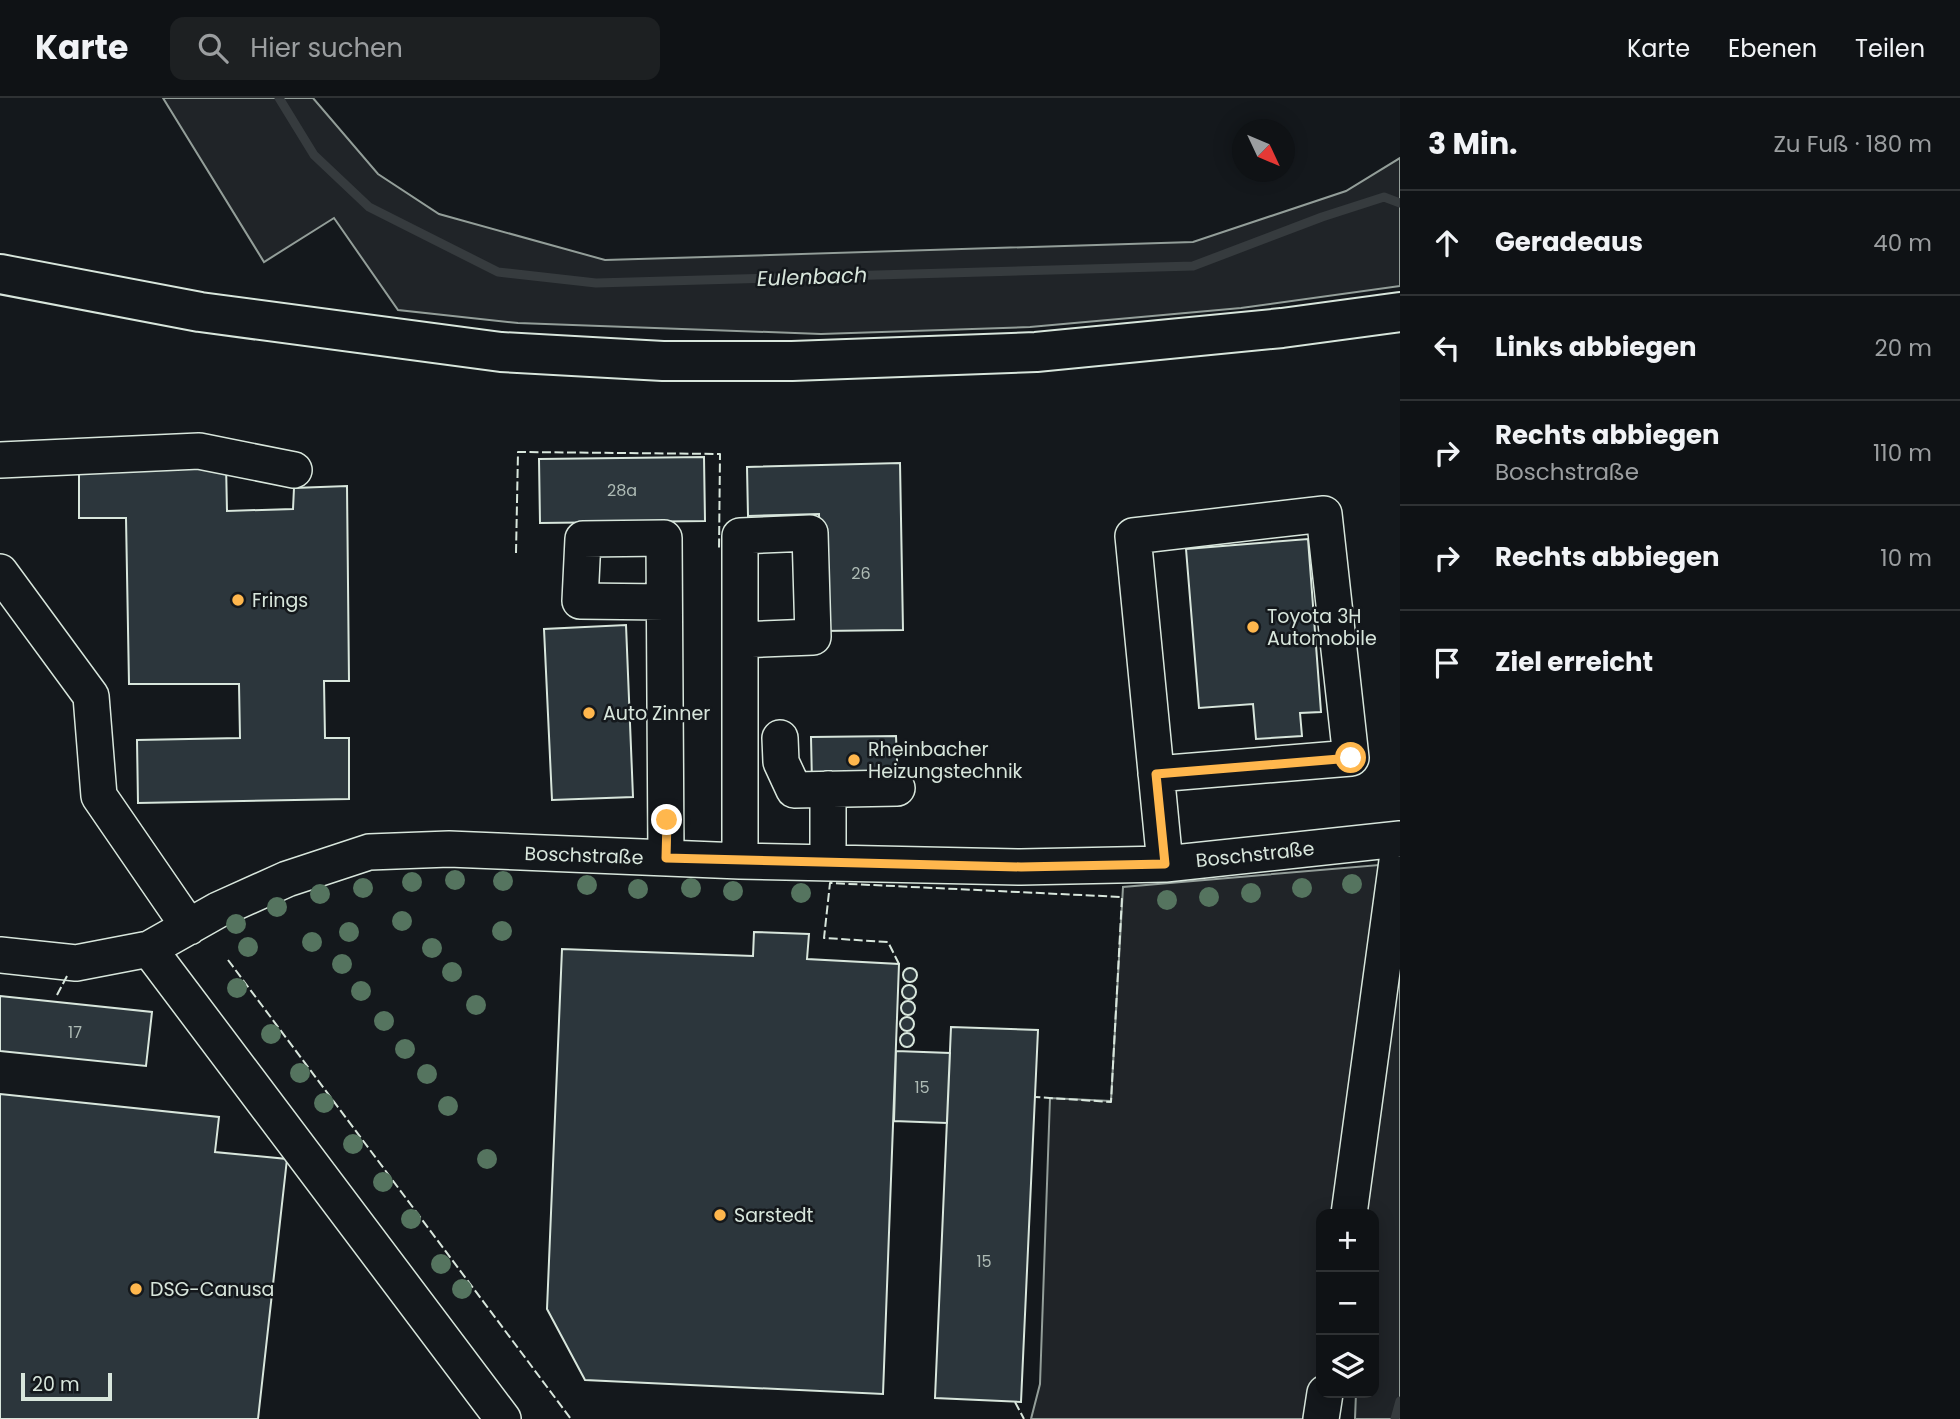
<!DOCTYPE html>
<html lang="de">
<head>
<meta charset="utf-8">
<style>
  body { margin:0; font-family:Poppins,sans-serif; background:#1d2022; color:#f1f3f6 }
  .controls { position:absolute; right:21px; bottom:21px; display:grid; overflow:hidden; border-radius:14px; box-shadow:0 4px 18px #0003 }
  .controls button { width:63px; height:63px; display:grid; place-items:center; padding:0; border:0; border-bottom:2px solid #2f3234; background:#0f1215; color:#f1f3f6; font:35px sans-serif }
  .compass { position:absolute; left:1232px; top:21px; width:63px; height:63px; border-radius:50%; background:#0f1215; box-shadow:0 4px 18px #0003; rotate:134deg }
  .scale { position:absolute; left:21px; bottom:18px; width:91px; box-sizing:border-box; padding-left:7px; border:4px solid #d8e6dc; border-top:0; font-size:19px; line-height:24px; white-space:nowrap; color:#d8e6dc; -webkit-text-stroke:5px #14181c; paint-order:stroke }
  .stop { position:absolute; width:21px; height:21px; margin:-16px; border:5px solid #ffb74d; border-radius:50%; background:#fff }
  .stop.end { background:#ffb74d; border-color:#fff; box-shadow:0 2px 7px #0008 }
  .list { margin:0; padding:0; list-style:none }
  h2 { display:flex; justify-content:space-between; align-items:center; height:91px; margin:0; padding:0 28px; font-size:30px }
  h2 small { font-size:23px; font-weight:400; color:#9b9ea0 }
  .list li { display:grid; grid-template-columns:46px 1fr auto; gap:21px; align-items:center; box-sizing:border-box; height:105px; padding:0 28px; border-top:2px solid #2f3234 }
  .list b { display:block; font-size:26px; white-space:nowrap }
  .list p { margin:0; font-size:23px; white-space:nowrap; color:#9b9ea0 }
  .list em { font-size:23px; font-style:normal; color:#9b9ea0 }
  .icon { flex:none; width:38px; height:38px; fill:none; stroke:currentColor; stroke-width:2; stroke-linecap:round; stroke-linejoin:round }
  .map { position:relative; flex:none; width:1400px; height:1321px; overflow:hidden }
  header { display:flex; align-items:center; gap:42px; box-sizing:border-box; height:98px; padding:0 35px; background:#0f1215; border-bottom:2px solid #2f3234 }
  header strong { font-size:33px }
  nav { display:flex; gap:38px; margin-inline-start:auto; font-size:24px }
  .search { width:490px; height:63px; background:#1d2022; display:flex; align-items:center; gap:18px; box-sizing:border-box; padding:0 24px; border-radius:14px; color:#9b9ea0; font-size:26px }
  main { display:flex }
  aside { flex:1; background:#0f1215 }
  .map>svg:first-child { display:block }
</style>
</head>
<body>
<header>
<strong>Karte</strong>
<div class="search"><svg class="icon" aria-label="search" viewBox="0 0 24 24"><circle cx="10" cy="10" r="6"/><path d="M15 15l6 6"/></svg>Hier suchen</div>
<nav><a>Karte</a><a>Ebenen</a><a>Teilen</a></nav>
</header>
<main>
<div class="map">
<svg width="1400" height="1321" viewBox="0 0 1400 1321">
  <rect width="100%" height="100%" fill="#14181c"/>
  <path fill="#202428" stroke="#939e99" stroke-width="2" d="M163,0H313L378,76L439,116L605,162L1193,144L1346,93L1400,60V188L1241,210L1030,229L821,236L518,225L398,212L334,120L264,164Z
    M1379,767L1386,811L1342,1116H1321V1254L1311,1321H1031L1040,1286L1050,1000L1111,1003L1123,789Z
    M1400,832V1321H1355L1356,1295H1374V1116H1364Z"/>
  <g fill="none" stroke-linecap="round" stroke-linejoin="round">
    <path stroke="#363b3e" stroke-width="9" d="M279,0L314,57L369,109L498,174L596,185L1193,168L1322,119L1384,99L1400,105
      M1395,1321L1400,1303"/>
  </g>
  <path fill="#2c363c" stroke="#d8e6dc" stroke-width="2" d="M704,359L705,423L540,425L539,361Z
    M226,365L227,413L293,411L294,390L347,388L349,583H324L325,640H349V701L138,705L137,642L240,640L239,586H129L126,420H79V367Z
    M900,365L903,532L821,533L819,416L748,418L747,369Z
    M1308,441L1321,614L1300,615L1302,638L1256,641L1253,606L1199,610L1186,451Z
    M626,527L633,699L552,702L544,531Z
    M896,638L898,685L812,686L811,639Z
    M754,834L809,836L807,861L899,866L883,1296L585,1282L547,1211L562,851L753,858Z
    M903 877a7 7 0 1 1 14 0a7 7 0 1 1-14 0Z
    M902 894a7 7 0 1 1 14 0a7 7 0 1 1-14 0Z
    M0,898L152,914L146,968L0,953Z
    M901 910a7 7 0 1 1 14 0a7 7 0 1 1-14 0Z
    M900 926a7 7 0 1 1 14 0a7 7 0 1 1-14 0Z
    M951,929L1038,932L1021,1304L935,1300Z
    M900 942a7 7 0 1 1 14 0a7 7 0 1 1-14 0Z
    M896,953L950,955L947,1025L894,1023Z
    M0,996L219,1019L215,1054L287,1061L258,1321H0Z"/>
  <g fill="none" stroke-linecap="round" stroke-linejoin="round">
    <defs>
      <path id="minor" d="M0,362L199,353L294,372
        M0,474L91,598L99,698L189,829
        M664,504L580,503L583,441L664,440L666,760
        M740,542L813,539L810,435L740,438V763
        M780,640L781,664L794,692L897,690
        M1156,676L1351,660L1324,416L1133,438L1165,766
        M828,765V691
        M149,851L503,1321
        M0,857L76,865L149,851L218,812L287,781L369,754L449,751L740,763L1021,769L1165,766L1400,741
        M1349,1116L1400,741
        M1321,1321L1325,1295"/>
      <path id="major" d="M0,176L200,214L501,254L663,263H792L1036,254L1282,230L1400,214"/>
    </defs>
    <use href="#minor" stroke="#d8e6dc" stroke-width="38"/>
    <use href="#major" stroke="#d8e6dc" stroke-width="42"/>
    <use href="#minor" stroke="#14181c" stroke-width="35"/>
    <use href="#major" stroke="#14181c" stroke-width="38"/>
    <path stroke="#d8e6dc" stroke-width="2" stroke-dasharray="9 3.5" stroke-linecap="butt" d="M516,455L518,354L720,356L719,452
      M228,862L571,1321
      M899,866L888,844L824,840L830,785L1122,799L1111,1004L1035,999
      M57,897L67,878
      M1015,1304L1024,1321"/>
  </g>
  <g fill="#55745f">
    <circle cx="455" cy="782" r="10"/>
    <circle cx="503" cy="783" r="10"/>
    <circle cx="412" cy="784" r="10"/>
    <circle cx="1352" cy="786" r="10"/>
    <circle cx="587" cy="787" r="10"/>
    <circle cx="363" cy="790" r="10"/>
    <circle cx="691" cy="790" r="10"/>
    <circle cx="1302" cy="790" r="10"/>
    <circle cx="638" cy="791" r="10"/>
    <circle cx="733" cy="793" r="10"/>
    <circle cx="801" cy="795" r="10"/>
    <circle cx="1251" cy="795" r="10"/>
    <circle cx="320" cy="796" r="10"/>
    <circle cx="1209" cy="799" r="10"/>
    <circle cx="1167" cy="802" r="10"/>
    <circle cx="277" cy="809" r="10"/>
    <circle cx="402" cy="823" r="10"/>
    <circle cx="236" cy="826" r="10"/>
    <circle cx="502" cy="833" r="10"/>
    <circle cx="349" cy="834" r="10"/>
    <circle cx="312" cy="844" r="10"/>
    <circle cx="248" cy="849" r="10"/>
    <circle cx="432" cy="850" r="10"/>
    <circle cx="342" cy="866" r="10"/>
    <circle cx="452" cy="874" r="10"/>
    <circle cx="237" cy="890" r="10"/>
    <circle cx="361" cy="893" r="10"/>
    <circle cx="476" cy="907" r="10"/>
    <circle cx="384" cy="923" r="10"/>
    <circle cx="271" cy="936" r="10"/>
    <circle cx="405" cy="951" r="10"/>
    <circle cx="300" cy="975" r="10"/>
    <circle cx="427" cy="976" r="10"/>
    <circle cx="324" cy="1005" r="10"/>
    <circle cx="448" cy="1008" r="10"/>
    <circle cx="353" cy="1046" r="10"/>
    <circle cx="487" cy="1061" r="10"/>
    <circle cx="383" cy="1084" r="10"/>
    <circle cx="411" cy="1121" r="10"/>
    <circle cx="441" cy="1166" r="10"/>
    <circle cx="462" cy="1191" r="10"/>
  </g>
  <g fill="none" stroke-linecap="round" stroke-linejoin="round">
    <path stroke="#ffb74d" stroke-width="9" d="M667,722L666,760L1021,769L1165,766L1156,676L1351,660"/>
  </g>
  <g fill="#ffb74d" stroke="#14181c" stroke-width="2.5">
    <circle cx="238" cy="502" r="7"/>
    <circle cx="1253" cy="529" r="7"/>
    <circle cx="589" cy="615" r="7"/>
    <circle cx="854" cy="662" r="7"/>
    <circle cx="720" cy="1117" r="7"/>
    <circle cx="136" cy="1191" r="7"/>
  </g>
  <g text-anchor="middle" stroke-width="5" stroke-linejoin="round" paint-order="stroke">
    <g font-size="16" fill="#adbab4">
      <text x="622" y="398">28a</text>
      <text x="861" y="481">26</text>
      <text x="75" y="940">17</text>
      <text x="922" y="995">15</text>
      <text x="984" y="1169">15</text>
    </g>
    <g font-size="19" fill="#d8e6dc" stroke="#14181c" text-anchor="start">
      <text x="252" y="509">Frings</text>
      <text x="1267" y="525">Toyota 3H<tspan x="1267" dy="22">Automobile</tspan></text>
      <text x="603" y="622">Auto Zinner</text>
      <text x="868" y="658">Rheinbacher<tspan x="868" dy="22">Heizungstechnik</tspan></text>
      <text x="734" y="1124">Sarstedt</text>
      <text x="150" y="1198">DSG-Canusa</text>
    </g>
    <g font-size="19" fill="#d8e6dc" stroke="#14181c">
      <text transform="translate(1255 756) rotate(-6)" y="7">Boschstraße</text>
      <text transform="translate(584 757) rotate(2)" y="7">Boschstraße</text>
    </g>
    <g font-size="21" font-style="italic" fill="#d8e6dc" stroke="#14181c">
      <text transform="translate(812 179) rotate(-2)" y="7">Eulenbach</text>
    </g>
  </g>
</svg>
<div class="controls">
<button>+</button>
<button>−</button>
<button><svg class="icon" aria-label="layers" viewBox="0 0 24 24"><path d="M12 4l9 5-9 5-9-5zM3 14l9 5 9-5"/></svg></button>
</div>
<svg class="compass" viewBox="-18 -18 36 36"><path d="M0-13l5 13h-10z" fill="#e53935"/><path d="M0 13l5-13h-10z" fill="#9b9ea0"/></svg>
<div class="scale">20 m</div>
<div class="stop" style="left:1351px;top:660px"></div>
<div class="stop end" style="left:667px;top:722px"></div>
</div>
<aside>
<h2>3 Min.<small>Zu Fuß · 180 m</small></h2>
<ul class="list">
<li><svg class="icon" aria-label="ahead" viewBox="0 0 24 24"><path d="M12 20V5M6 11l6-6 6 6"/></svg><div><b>Geradeaus</b></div><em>40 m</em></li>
<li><svg class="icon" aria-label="left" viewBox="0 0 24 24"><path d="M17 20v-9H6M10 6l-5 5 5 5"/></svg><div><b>Links abbiegen</b></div><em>20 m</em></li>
<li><svg class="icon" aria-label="right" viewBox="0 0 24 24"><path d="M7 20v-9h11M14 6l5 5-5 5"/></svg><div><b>Rechts abbiegen</b><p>Boschstraße</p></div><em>110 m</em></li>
<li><svg class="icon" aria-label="right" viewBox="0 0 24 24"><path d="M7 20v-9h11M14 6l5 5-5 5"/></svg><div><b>Rechts abbiegen</b></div><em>10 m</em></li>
<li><svg class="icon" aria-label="arrive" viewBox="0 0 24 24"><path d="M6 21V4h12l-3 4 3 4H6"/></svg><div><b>Ziel erreicht</b></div></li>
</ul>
</aside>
</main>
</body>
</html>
